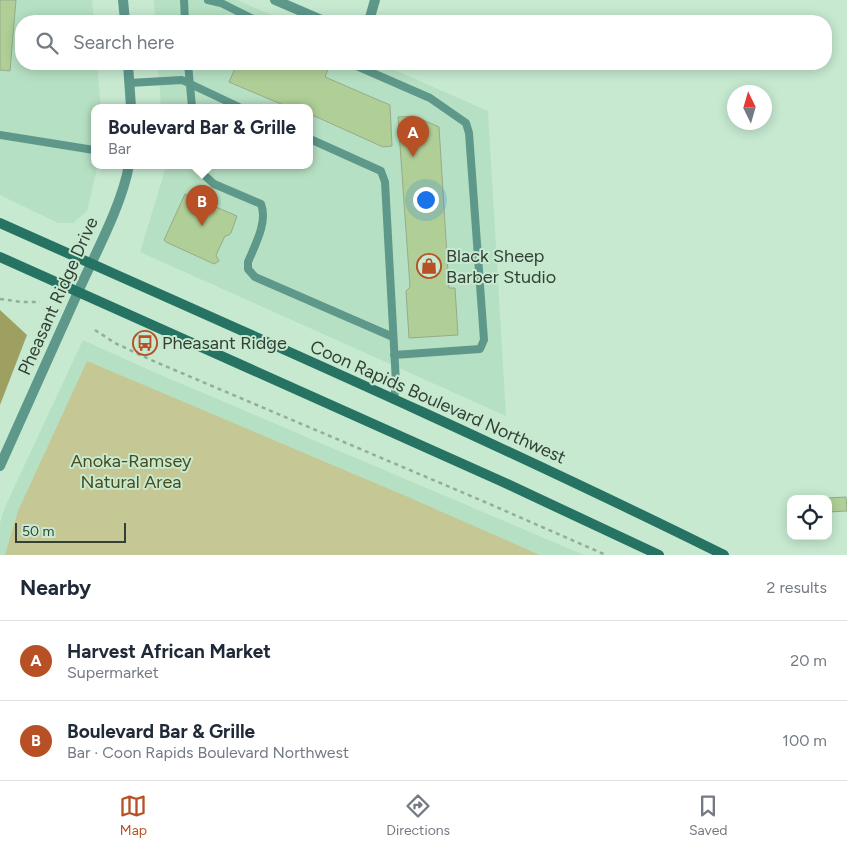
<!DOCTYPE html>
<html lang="en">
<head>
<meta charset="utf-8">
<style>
  body { margin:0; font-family:Figtree,sans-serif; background:#f6f6f7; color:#1f2937 }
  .controls { position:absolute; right:15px; bottom:15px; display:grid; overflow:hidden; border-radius:10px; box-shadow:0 2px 12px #0003 }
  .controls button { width:45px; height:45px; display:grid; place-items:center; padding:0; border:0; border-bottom:1px solid #e0e1e3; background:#fff; color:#1f2937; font:25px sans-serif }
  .compass { position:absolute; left:727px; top:85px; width:45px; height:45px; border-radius:50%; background:#fff; box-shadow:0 2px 12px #0003; rotate:355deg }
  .scale { position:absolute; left:15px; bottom:12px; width:111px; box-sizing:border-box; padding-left:5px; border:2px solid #324036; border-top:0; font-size:14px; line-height:18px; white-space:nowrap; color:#324036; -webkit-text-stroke:4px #c6e9d0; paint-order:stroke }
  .you { position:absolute; left:425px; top:199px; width:18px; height:18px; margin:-12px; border:4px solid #fff; border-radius:50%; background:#1a73e8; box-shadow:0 0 0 8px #1a73e833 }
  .badge { display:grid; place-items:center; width:32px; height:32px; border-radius:50%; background:#b75125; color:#fff; font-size:16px; font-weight:700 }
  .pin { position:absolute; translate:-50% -41px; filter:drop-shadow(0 1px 2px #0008) }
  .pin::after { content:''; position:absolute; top:26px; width:18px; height:15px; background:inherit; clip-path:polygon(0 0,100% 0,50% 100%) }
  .popup { position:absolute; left:91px; top:104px; width:222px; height:65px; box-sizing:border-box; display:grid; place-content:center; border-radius:10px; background:#fff; filter:drop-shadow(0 1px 4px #0005); font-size:16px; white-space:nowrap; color:#747a83 }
  .popup b { font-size:19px; color:#1f2937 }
  .popup::after { content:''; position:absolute; left:50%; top:100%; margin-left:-10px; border:10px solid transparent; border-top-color:#fff }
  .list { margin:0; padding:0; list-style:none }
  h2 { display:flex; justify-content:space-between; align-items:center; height:65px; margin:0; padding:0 20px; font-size:21px }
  h2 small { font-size:16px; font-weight:400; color:#747a83 }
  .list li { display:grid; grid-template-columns:32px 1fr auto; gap:15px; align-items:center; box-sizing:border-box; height:80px; padding:0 20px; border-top:1px solid #e0e1e3 }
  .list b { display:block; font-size:19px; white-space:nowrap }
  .list p { margin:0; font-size:16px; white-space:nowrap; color:#747a83 }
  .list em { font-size:16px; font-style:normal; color:#747a83 }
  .icon { flex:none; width:28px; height:28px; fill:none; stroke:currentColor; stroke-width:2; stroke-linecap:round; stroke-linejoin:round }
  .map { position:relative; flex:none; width:847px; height:555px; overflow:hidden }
  .search { position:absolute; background:#fff; box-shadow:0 2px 12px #0003; left:15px; right:15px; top:15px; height:55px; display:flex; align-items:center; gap:12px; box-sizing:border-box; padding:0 18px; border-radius:20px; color:#747a83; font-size:19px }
  .sheet { height:225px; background:#fff }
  nav { display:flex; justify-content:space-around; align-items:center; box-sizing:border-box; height:70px; border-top:1px solid #e0e1e3; background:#fff; font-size:14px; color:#747a83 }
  nav a { display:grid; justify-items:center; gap:2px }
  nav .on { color:#b75125 }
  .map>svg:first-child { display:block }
</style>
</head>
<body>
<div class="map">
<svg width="847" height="555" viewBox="0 0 847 555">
  <rect width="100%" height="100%" fill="#c6e9d0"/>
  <path fill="#b6e0c3" d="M0,0H92L94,21H21V64H97L101,107H94V165H98L87,211L73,223H58L0,195Z
    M154,0H237L285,21H155Z
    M158,64H381L488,111L506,416L140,252L165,170V165H310V107H161Z
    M83,340L149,370L584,555H0V523L5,507Z"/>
  <path fill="#c5c794" d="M87,361L408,497L540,555H5L18,511Z"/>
  <path fill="#9ea062" d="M0,310L27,335L0,405Z"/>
  <path fill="#afcf97" stroke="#98aa8b" d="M0,0H16L10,71L0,70Z
    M237,64H330L325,77L390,105L392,146L383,147L310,114V107H288L229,82Z
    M414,116L439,127L449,288H455L458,335L409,338L406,291L410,287L398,117Z
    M185,194L237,216L231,233L229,235L225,236L216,255L219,261L214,264L166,242L164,240Z
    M846,497L847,511L828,512V499L826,498Z"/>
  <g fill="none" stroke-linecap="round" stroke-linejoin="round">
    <path stroke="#92ae9a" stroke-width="2.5" stroke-dasharray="4 4" stroke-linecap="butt" d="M0,299L22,302H40
      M95,330L115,343L151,360L485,502L606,555"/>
    <path stroke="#5e988b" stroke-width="8" d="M184,0L185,21
      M208,0L221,3L257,21
      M188,64L192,107
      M352,64L430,98L466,123L469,133L484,340L480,349L394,355
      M129,83L182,80L239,107
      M0,135L94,150
      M310,139L381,171L385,182L396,383L394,400
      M200,165L205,176L214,184L261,204C268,222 255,245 248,262V269L255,277L393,337"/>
    <path stroke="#5e988b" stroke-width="10" d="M275,0L324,21
      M369,21L375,0
      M0,466L78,292"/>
    <path stroke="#5e988b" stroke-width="10" d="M123,0L125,21
      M128,64L131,107
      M78,292C95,254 122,205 129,165"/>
    <path stroke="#267263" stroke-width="10" d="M0,223C242,331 486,437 724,555
      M0,257L503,482L659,555"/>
  </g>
  <defs>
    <symbol id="shop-ring" viewBox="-11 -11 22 22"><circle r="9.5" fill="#c6e9d0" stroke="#b75125" stroke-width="1.5"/><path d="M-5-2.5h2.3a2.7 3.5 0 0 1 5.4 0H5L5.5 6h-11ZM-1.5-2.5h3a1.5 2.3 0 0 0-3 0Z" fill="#b75125"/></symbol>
    <symbol id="bus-ring" viewBox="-11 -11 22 22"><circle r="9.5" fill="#c6e9d0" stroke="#b75125" stroke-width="1.5"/><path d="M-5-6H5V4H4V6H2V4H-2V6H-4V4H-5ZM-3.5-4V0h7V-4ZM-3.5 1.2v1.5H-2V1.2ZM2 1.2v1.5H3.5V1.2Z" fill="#b75125"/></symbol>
  </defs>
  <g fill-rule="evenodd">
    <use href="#shop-ring" x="415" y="252" width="28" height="28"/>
    <use href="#bus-ring" x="131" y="329" width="28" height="28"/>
  </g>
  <g text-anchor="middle" stroke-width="4" stroke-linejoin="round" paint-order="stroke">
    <g font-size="18" fill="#324036" stroke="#c6e9d0" text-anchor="start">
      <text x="446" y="262">Black Sheep<tspan x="446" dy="21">Barber Studio</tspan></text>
      <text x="162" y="349">Pheasant Ridge</text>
    </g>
    <g font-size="18" fill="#324036" stroke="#c6e9d0">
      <text transform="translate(58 296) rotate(-66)" y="6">Pheasant Ridge Drive</text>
      <text transform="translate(438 402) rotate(24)" y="6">Coon Rapids Boulevard Northwest</text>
    </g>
    <g font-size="18" fill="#4a4b1b" stroke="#c6e9d0">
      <text x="131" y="467">Anoka-Ramsey<tspan x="131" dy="21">Natural Area</tspan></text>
    </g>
  </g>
</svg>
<div class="controls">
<button><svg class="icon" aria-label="locate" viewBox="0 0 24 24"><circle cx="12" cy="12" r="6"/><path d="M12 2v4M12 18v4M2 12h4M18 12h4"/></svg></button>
</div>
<svg class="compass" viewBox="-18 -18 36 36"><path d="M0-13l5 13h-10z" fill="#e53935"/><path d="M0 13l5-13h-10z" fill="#747a83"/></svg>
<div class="scale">50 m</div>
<div class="you"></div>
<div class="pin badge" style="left:413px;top:157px">A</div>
<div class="pin badge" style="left:202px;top:226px">B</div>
<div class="popup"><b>Boulevard Bar &amp; Grille</b>Bar</div>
<div class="search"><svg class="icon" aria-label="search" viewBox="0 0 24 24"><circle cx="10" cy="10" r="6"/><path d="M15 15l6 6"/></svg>Search here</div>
</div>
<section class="sheet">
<h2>Nearby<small>2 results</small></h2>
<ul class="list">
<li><span class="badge">A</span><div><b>Harvest African Market</b><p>Supermarket</p></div><em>20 m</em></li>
<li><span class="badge">B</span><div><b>Boulevard Bar &amp; Grille</b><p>Bar · Coon Rapids Boulevard Northwest</p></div><em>100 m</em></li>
</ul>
</section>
<nav>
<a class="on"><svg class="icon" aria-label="map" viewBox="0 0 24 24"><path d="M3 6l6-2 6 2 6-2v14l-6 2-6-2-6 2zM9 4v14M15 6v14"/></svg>Map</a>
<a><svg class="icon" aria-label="directions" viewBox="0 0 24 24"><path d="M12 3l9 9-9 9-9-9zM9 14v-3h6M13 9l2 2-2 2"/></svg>Directions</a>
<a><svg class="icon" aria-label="saved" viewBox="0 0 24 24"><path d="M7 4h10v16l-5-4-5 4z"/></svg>Saved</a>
</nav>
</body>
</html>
